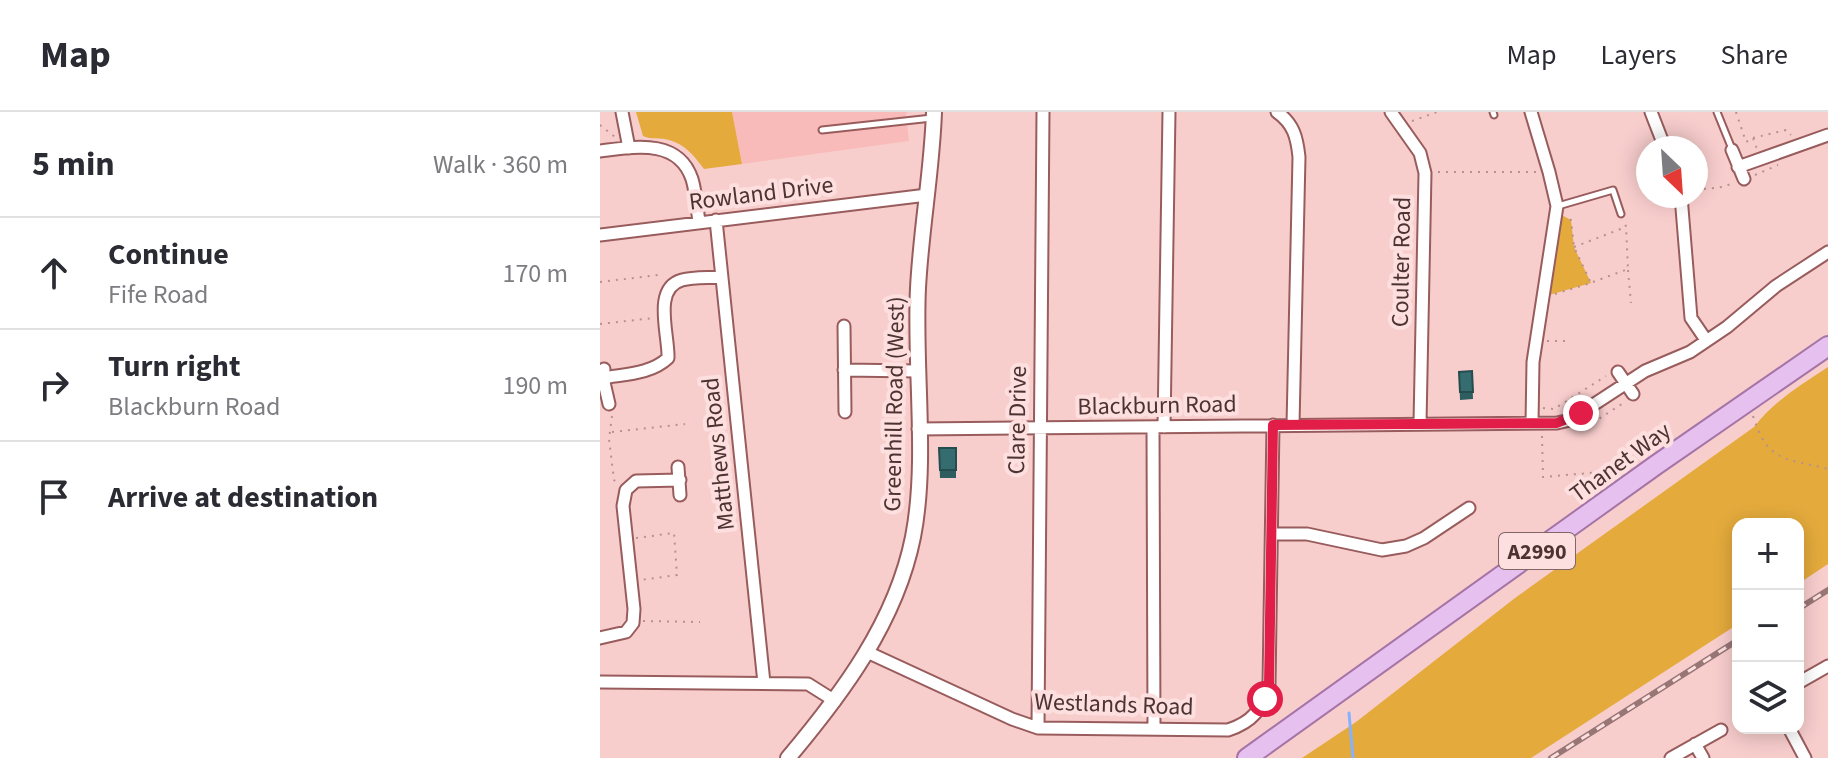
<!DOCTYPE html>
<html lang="en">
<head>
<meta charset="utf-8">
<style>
  body { margin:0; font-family:"Source Sans 3",sans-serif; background:#f2f2f3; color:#2b2b33 }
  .controls { position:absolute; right:24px; bottom:24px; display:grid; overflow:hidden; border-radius:16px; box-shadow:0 4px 20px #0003 }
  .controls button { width:72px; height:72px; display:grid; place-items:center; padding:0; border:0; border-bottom:2px solid #e1e1e2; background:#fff; color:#2b2b33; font:40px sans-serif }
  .compass { position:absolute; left:1036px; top:24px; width:72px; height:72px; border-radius:50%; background:#fff; box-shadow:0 4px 20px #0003; rotate:155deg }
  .stop { position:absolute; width:24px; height:24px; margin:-18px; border:6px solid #e11d48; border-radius:50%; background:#fff }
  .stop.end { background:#e11d48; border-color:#fff; box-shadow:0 2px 8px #0008 }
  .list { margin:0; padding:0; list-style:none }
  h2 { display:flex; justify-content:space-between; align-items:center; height:104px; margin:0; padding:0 32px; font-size:34px }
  h2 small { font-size:26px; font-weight:400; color:#7c7c81 }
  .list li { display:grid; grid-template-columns:52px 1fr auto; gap:24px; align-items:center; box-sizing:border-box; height:112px; padding:0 32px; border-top:2px solid #e1e1e2 }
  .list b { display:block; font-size:30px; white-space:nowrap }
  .list p { margin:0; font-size:26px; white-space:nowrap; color:#7c7c81 }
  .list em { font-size:26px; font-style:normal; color:#7c7c81 }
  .icon { flex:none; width:44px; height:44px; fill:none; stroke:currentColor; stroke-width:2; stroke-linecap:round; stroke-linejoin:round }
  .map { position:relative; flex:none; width:1228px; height:646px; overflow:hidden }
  header { display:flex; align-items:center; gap:48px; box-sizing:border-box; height:112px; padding:0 40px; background:#fff; border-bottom:2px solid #e1e1e2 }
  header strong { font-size:38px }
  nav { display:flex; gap:44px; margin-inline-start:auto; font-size:28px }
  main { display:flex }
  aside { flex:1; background:#fff }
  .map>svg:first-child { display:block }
</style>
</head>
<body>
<header>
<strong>Map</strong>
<nav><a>Map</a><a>Layers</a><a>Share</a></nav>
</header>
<main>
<aside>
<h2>5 min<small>Walk · 360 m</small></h2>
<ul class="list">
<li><svg class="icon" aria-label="ahead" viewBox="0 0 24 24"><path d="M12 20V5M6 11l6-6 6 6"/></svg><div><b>Continue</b><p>Fife Road</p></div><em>170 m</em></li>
<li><svg class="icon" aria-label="right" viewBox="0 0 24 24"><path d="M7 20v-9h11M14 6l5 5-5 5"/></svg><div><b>Turn right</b><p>Blackburn Road</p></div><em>190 m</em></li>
<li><svg class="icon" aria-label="arrive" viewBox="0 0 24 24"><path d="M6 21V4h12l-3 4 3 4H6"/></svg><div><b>Arrive at destination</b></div></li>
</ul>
</aside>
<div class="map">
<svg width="1228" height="646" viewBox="0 0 1228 646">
  <rect width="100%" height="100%" fill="#f8cecd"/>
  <path fill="#f9bbba" d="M132,0H308L306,2L309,29L142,52Z"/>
  <path fill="#e4aa3c" d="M36,0H132L142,52L104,57C95,45 85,32 69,28C60,25 52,28 43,24Z
    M956,100L971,108L974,135L991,171L942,185Z
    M1228,255V452L1198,472V412H1138V512L931,646H702L756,610L915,486L1154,315C1174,289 1201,273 1228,255Z"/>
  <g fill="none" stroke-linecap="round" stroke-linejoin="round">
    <path stroke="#84b2fc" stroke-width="3" d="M749,601L753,646"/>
    <defs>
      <path id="service" d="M893,0L894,3
        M1117,0L1132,37
        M222,18L332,6
        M958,94L1013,78L1021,102"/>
      <path id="minor" d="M22,0L29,36
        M677,0C694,12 697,26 699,45L693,313
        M791,0L820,41L825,61L820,311
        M931,0L949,60L957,94L933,250L932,311
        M1051,0L1065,36
        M1132,38L1144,67
        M0,39C34,35 78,26 92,67C96,80 97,96 99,110
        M1138,55L1228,23
        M1081,84L1091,206L1106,228
        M116,108L164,571
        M0,123L327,83
        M244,214L245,300
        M4,257L3,266L9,292
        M244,258L317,259
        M1018,260L1033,282
        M3,266C26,262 51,262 68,246C69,223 52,176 82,168C93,165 109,166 121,165
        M553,315L554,617
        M564,315L569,0
        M318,317L957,311L970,308L1045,259L1090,240L1127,215L1176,174L1228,140
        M78,355L80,383
        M672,422H707L782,438L806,434L824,426L869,396
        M0,526L26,520L33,511L34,497L23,394L26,378L36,369L80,368
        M267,540L412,607L438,616L628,618C653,610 662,597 669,573L673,313
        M0,570L208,572L235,589
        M1198,571L1228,554
        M438,616L443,0
        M1189,616L1205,646
        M1095,632L1103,646
        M1071,646L1121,618"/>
      <path id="tertiary" d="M188,646C242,582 296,510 313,425C328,349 314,256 318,176C321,117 332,59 334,0"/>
      <path id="primary" d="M647,646L1056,353L1228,234"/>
    </defs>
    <use href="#service" stroke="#995c5d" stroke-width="9"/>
    <use href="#minor" stroke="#995c5d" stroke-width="15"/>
    <use href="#tertiary" stroke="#995c5d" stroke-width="18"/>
    <use href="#primary" stroke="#a574a6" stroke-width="22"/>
    <path stroke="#b59190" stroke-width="2" stroke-dasharray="2 6" stroke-linecap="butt" d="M1136,0L1146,30L1153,26L1157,37
      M812,9L837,0
      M0,13L15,25
      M1153,26L1186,18L1191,23
      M838,60H936
      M1155,63L1178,53
      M1096,78L1122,75L1134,71
      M974,135L1026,115L1025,111
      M1028,158L1031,191
      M0,170L58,163L62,166
      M993,170L1028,157L1026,115
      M955,182L991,171L974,135L971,108L966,106
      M0,212L54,206
      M947,229H968
      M943,296L954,297L1006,264
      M12,304L9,327L14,368L18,371
      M1153,304C1168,352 1187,346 1228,357
      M978,315H986L1025,290
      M12,320L85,312
      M942,324L943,365L1013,359
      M36,426L74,421L77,463L41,468
      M43,509L100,510"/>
    <use href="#service" stroke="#fff" stroke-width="5"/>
    <use href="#minor" stroke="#fff" stroke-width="11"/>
    <use href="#tertiary" stroke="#fff" stroke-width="14"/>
    <use href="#primary" stroke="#e6c1ef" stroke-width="18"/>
    <defs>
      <path id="rail" d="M1198,497L1228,478
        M951,646L1138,528"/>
    </defs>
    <use href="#rail" stroke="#987676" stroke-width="6"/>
    <use href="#rail" stroke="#fcdfde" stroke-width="3" stroke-dasharray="9" stroke-linecap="butt"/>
  </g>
  <path fill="#2e5d5f" d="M872,259L873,287L860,288L859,260Z
    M339,336H356V366H340Z"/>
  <path fill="#356c6f" stroke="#254c4e" stroke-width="2" d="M872,259L873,280H860L859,260Z
    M339,336H356V358H340Z"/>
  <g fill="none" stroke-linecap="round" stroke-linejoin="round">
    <path stroke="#e11d48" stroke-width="10" d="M665,587L669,573L673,313L957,311L981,301"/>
  </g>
  <g text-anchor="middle" stroke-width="8" stroke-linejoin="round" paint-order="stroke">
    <rect fill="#fcdfde" stroke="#826666" stroke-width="2" x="899" y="421" width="76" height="36" rx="6"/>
    <g font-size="22" font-weight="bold" fill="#4d3232">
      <text x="937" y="447">A2990</text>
    </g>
    <g font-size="24" fill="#4d3232" stroke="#fcdfde">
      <text transform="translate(161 81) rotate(-7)" y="8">Rowland Drive</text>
      <text transform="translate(801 150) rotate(-89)" y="8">Coulter Road</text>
      <text transform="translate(294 292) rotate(-89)" y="8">Greenhill Road (West)</text>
      <text transform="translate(557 293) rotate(-1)" y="8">Blackburn Road</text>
      <text transform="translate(417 308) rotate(-89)" y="8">Clare Drive</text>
      <text transform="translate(118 342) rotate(-96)" y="8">Matthews Road</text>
      <text transform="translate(1020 350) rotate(-36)" y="8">Thanet Way</text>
      <text transform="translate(514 592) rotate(2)" y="8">Westlands Road</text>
    </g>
  </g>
</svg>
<div class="controls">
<button>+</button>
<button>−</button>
<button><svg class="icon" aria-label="layers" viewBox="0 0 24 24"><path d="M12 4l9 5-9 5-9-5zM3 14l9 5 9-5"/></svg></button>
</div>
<svg class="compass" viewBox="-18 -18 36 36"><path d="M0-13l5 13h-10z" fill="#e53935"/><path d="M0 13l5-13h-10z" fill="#7c7c81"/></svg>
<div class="stop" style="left:665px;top:587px"></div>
<div class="stop end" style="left:981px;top:301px"></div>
</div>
</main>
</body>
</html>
